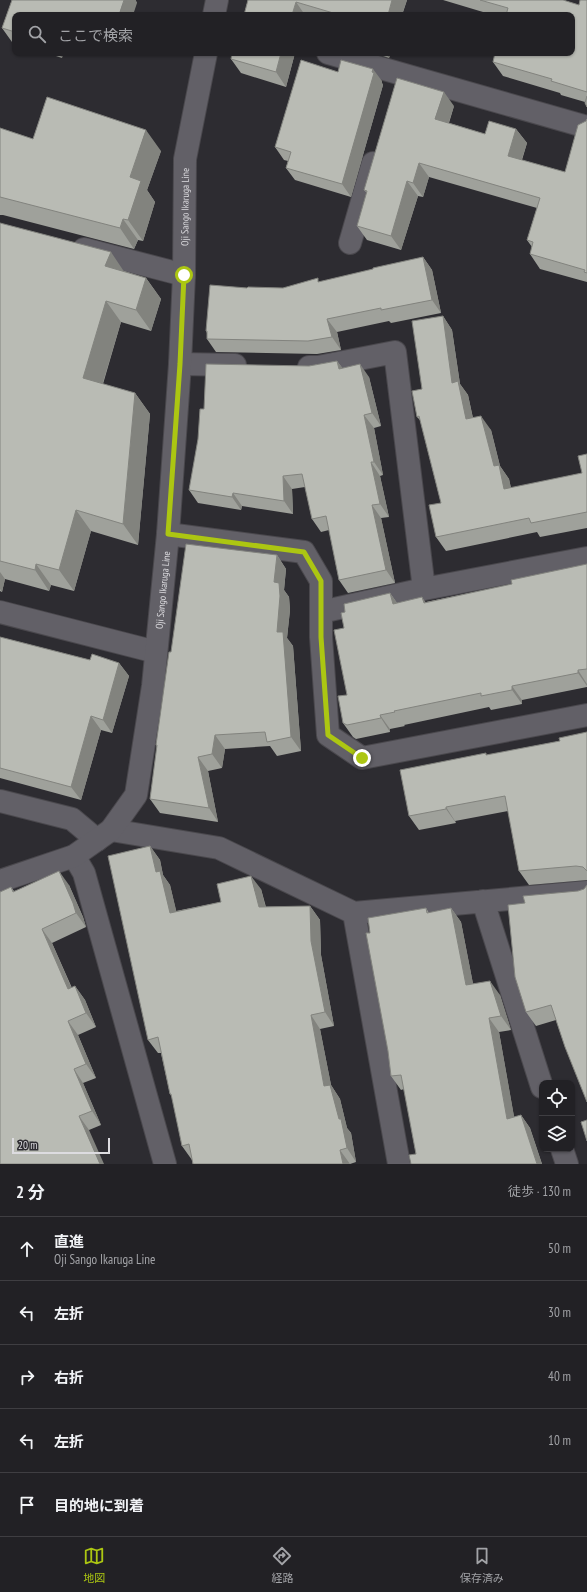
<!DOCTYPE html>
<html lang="ja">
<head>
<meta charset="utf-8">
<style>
  body { margin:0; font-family:"PT Sans Narrow","Noto Sans JP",sans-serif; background:#2a292d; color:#f1f3f6 }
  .controls { position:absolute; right:12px; bottom:12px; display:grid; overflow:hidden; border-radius:8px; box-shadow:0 1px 3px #0004 }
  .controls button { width:36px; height:36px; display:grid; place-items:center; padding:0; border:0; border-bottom:1px solid #3f3e42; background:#222125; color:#f1f3f6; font:20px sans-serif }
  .scale { position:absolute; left:12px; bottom:10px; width:98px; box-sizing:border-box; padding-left:4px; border:2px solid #dddce0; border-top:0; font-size:11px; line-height:14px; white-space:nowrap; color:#dddce0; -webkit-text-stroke:3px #2d2c31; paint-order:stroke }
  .stop { position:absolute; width:12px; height:12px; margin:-9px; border:3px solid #acc612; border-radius:50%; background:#fff }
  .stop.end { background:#acc612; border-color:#fff; box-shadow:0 1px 4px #0008 }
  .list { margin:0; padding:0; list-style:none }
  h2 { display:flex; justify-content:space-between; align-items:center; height:52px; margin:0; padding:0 16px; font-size:17px }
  h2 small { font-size:13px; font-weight:400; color:#a2a3a7 }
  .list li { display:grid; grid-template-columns:26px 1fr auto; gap:12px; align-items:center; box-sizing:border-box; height:64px; padding:0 16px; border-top:1px solid #3f3e42 }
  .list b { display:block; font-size:15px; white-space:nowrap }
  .list p { margin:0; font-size:13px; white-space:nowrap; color:#a2a3a7 }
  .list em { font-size:13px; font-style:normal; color:#a2a3a7 }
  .icon { flex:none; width:22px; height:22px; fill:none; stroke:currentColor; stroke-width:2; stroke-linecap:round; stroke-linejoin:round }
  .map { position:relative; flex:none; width:587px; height:1164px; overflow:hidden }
  .search { position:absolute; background:#222125; box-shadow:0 1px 3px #0004; left:12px; right:12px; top:12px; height:44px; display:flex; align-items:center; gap:10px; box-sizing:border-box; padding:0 14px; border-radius:8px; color:#a2a3a7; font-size:15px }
  .sheet { height:372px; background:#222125 }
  nav { display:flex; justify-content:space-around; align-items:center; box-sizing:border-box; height:56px; border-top:1px solid #3f3e42; background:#222125; font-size:11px; color:#a2a3a7 }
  nav a { display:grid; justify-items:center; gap:2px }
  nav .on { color:#acc612 }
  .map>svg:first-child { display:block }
</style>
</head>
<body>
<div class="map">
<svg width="587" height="1164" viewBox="0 0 587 1164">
  <rect width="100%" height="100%" fill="#2d2c31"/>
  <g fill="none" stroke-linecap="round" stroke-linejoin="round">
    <defs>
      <path id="minor" d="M328,53L587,127
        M350,243L373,163
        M84,249L184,275
        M180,364L235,365
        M309,367H318L395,352L424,589
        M168,534L304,552L321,581V637L328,735L362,758L587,715
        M0,612L156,652
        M321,612L424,589L587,558
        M0,801L72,819L97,840
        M111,830L219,848L354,913L587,892
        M74,856L84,873L165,1164
        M483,901L542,1087
        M354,913L399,1164
        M562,1149L567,1164"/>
      <g id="secondary">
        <path d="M214,15L217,0"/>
        <path id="s1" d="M0,881L74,856L111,830L136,795L153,686L168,534L180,364L184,275L185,159L206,53"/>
      </g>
    </defs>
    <use href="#minor" stroke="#4a484d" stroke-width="24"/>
    <use href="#secondary" stroke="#4a484d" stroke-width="24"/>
    <use href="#minor" stroke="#626067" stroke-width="22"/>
    <use href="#secondary" stroke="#626067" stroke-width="22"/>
  </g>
  <path fill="#9fa19b" d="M12,0H136V1L137,3L15,15V43L12,42L2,28Z
    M248,0H407L402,15H244Z
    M443,0H563L579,5L587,0V107L585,102L561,95L560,93L503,76L493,62L572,15H493Z
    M47,53H63L62,58Z
    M295,53L286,87L241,73L231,59Z
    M374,53H391L389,58Z
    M338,72L382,81V83L383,85L351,197L295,180L286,168L288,161L284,160L275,147Z
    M454,106L449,123L485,134L516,129L527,143L522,160L565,172L587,119V282L540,269L530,254L532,247L527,240L537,208L429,177L423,197L418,196L401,250L367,240L357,226L367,193L364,190Z
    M0,128L33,139L161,151L147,190L155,202L143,241L138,240L134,249L3,215H0Z
    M0,223L124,271L146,278L161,299L151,331L121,322L103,384L135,393L150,414L138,545L91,531L74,591L51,585L49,591L5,579L2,592L0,591Z
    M423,257L432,270L441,313L391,323L389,321L337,332L341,350L317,354L216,352L207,339V333L206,331L247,288H283L320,282Z
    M443,316L452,330L460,384L468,395L473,418L491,430L500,466L509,479L511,488L582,473L587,454V528L540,537L537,532L446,551L436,537L441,503L420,420L417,417L422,389Z
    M337,361L343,369L369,377L381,426L374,428L383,475L380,476L389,517L381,518L395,583L348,593L339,580L329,530L321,532L312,519L305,487L292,489L293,514L242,506L241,510L198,503L189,490L204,409L309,366Z
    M277,555L286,569L284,590L289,597L290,610L287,638L293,646L301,751L277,756L270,746L225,749L222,768L208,771L218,822L160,813L150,799L157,747L156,745L171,652Z
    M587,564V687L522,700V704L491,710L489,707L404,725L405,726L390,729V732L356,739L353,737L343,723L347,695L344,628L345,612L390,593L397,603L426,602L512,584Z
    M0,637L90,660L119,663L129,676L112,733L101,730L81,800L0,778Z
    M587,732V880L529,885L519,871L508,811L455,821L456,823L419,830L409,816L488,755L560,741Z
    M150,846L160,860L163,875L170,885L176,911L221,902L261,889L266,907L310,906L320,920L321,955L334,1026L320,1029L331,1085L340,1099L347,1128L351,1133L356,1162L350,1164H193L192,1160L182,1146L172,1097L170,1094L161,1053H158L148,1040Z
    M69,885L83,917L86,927L52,943L72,988L75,986L85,1000L96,1027L78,1035L96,1078L83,1083L101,1125L89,1130L0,1164L11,887L14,891Z
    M584,889L556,1020L536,1026L526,1012L525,903L578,891Z
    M426,908L429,913L451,908L461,922L473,984L500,995L511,1030L499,1032L514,1117L521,1115L530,1128L542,1164H411L416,1154L404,1089L401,1090L391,1076L388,1051L370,933Z"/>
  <path fill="#82837e" d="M124,0H136V1L137,3L133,15H119Z
    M392,0H407L402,15H388Z
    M296,2L305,15H292Z
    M58,53H63L62,58Z
    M281,53H295L286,87L276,72Z
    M386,53H391L389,58Z
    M373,69L382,81V83L383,85L351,197L342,184Z
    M444,92L454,106L445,134L435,119Z
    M516,129L527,143L518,171L508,156Z
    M146,130L161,151L147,190L155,202L143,241L128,220L130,177Z
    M419,163L429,177L423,197L413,183Z
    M407,181L418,196L401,250L391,236Z
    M123,219L138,240L134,249L120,228Z
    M111,252L125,273L105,266Z
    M423,257L432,270L441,313L432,300Z
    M146,278L161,299L151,331L136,310Z
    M106,301L121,322L98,399L83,378Z
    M443,316L452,330L460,384L468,395L476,433L466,419L452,383Z
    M327,319L337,332L341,350L332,337Z
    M337,361L347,374L339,369Z
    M360,364L369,377L381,426L372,413Z
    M135,393L150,414L138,545L123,524Z
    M364,415L374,428L383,475L374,462Z
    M481,416L491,430L500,466L509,479L514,503L504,489L494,466Z
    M371,462L380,476L389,517L380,504Z
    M283,476L292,489L293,514L284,501Z
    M233,493L242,506L241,510L232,497Z
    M372,505L381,518L395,583L386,570Z
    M76,510L91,531L74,591L59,570Z
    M277,555L286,569L284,590L289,597L290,610L287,638L293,646L301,751L291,737L277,632L274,582Z
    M36,564L51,585L49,591L35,570Z
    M0,572L5,579L2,592L0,589Z
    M390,593L400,607L393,604Z
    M422,597L432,611L424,603Z
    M119,663L129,676L112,733L103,720Z
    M578,670L587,684V686L578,673Z
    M512,686L522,700V704L512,690Z
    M380,715L390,729V732L381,718Z
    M91,716L101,730L81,800L71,787Z
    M215,735L225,749L222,768L212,754Z
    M198,757L208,771L218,822L209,808Z
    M446,807L455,821L456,823L446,809Z
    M150,846L160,860L163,875L170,885L180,926L170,913L156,872Z
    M59,871L69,885L83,917L86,927L76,913Z
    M251,876L261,889L269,921L259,907Z
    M310,906L320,920L321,955L334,1026L325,1012L311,941Z
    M451,908L461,922L476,999L466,985Z
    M42,929L52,943L78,1003L68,989Z
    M490,981L500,995L511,1030L501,1016Z
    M75,986L85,1000L96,1027L86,1013Z
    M311,1015L320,1029L331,1085L340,1099L347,1128L351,1133L356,1162L347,1148L339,1119L324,1086Z
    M489,1018L499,1032L517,1133L507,1119Z
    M68,1021L78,1035L96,1078L86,1064Z
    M74,1069L83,1083L101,1125L92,1111Z
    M521,1115L530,1128L542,1164H537Z
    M79,1116L89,1130L104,1164H100Z
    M340,1150L350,1164H343Z"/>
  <path fill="#b9bbb4" stroke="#82837e" d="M12,0H124L119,15H15V32L2,28Z
    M248,0H392L388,15H340L296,2L292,15H244Z
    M480,0H563L579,5L580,0H587V92L551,81L552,79L493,62L495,53H572V15H506L508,8Z
    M232,53H281L276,72L231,59Z
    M301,60L338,72L341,60L373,69L372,72L374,73L342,184L286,168L291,152L275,147Z
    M397,78L444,92L435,119L485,134L489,121L516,129L508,156L565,172L578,125L586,121L587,119V273L584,272L585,270L530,254L533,242L527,240L540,198L419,163L413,183L407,181L391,236L357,226L367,191L364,190Z
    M587,96V107L585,103Z
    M47,97L146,130L130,177L141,181L128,220L123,219L120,228L0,197V128L33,139Z
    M0,223L111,252L105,266L146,278L136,310L106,301L83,378L135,393L123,524L76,510L59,570L36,564L35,570L0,561Z
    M423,257L432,300L381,310V308L327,319L332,337L308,341L207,339V331H206L210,285L247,288L248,287L283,288L318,278V282L373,269V268Z
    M443,316L452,383L458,381L466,419L481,416L494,466L499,465L504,489L582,473L578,456L587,454V512L531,523L529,518L436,537L429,505L441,503L419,416L417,417L412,391L422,389L412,321Z
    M337,361L339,369L360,364L372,413L364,415L374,462H371L380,504L372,505L386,570L339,580L326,516L312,519L302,474L283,476L284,501L233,493L232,497L189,490L198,439L200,409H204L206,364L309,366Z
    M186,544L277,555L274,582L279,583L280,596L277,632H283L291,737L267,742L265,732L215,735L212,754L198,757L209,808L150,799L157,745H156L169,652H171Z
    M587,564V669L578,670V673L512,686V690L481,696V693L394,711L395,712L380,715L381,718L347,725L343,723L338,696L347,695L334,630L344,628L341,613L345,612L344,604L390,593L393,604L422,597L424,603L512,584L511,580Z
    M0,637L90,660L92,654L119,663L103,720L91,716L71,787L0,768Z
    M587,732V871L583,867L576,866L519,871L505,796L446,807V809L409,816L400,770L486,753V755L560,741L559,738Z
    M150,846L156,872L160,871L170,913L221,902L217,884L251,876L259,907L310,906L311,941L325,1012L311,1015L324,1086L330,1085L339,1119H341L347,1148L340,1150L343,1164H193L189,1144L182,1146L171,1094H170L158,1037L148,1040L108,856Z
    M59,871L73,903L76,913L42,929L68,989L75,986L86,1013L68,1021L86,1064L74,1069L92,1111L79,1116L100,1164H0V892L11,887L13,892Z
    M587,885V1102L565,1047L551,1005L526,1012L515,977L508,905L525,903L523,896L578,891L584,889Z
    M426,908L427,913L451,908L466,985L490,981L501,1016L489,1018L507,1119L521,1115L537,1164H411L409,1155L416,1154L401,1075L391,1076L388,1051L366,933H370L368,918Z
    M587,1120V1141L581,1122Z"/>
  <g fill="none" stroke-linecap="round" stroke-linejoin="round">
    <path stroke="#acc612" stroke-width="5" d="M184,275L180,364L168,534L304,552L321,581V637L328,735L362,758"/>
  </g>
  <g text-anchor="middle" stroke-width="4" stroke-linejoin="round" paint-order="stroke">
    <g font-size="10" fill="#dddce0" stroke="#2d2c31">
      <text dy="4" stroke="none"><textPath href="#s1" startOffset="757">Oji Sango Ikaruga Line</textPath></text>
      <text dy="4" stroke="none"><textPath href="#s1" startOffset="373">Oji Sango Ikaruga Line</textPath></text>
    </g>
  </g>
</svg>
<div class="controls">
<button><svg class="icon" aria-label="locate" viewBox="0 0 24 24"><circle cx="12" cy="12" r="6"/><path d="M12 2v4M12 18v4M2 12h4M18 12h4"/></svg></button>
<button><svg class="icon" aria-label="layers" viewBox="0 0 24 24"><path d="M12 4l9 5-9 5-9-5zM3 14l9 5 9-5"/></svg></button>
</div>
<div class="scale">20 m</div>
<div class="stop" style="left:184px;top:275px"></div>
<div class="stop end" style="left:362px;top:758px"></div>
<div class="search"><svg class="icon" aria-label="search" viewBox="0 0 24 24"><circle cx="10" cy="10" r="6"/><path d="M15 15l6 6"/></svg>ここで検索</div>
</div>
<section class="sheet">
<h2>2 分<small>徒歩 · 130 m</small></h2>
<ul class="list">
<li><svg class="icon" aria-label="ahead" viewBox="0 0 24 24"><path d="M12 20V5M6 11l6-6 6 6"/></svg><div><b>直進</b><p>Oji Sango Ikaruga Line</p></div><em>50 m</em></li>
<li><svg class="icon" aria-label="left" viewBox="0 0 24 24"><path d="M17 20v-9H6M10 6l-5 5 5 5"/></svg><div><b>左折</b></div><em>30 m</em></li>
<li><svg class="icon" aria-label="right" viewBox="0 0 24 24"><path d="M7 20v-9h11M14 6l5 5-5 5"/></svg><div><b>右折</b></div><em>40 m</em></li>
<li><svg class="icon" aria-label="left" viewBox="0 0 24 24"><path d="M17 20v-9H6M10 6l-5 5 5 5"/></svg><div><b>左折</b></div><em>10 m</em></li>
<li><svg class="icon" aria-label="arrive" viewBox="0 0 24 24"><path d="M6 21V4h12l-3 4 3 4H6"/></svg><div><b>目的地に到着</b></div></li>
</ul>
</section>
<nav>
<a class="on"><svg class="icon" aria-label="map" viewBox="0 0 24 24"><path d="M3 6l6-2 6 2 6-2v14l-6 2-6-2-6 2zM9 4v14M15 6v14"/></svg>地図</a>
<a><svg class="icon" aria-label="directions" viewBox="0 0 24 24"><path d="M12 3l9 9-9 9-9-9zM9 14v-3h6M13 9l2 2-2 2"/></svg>経路</a>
<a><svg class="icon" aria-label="saved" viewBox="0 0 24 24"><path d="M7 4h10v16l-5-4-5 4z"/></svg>保存済み</a>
</nav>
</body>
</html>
